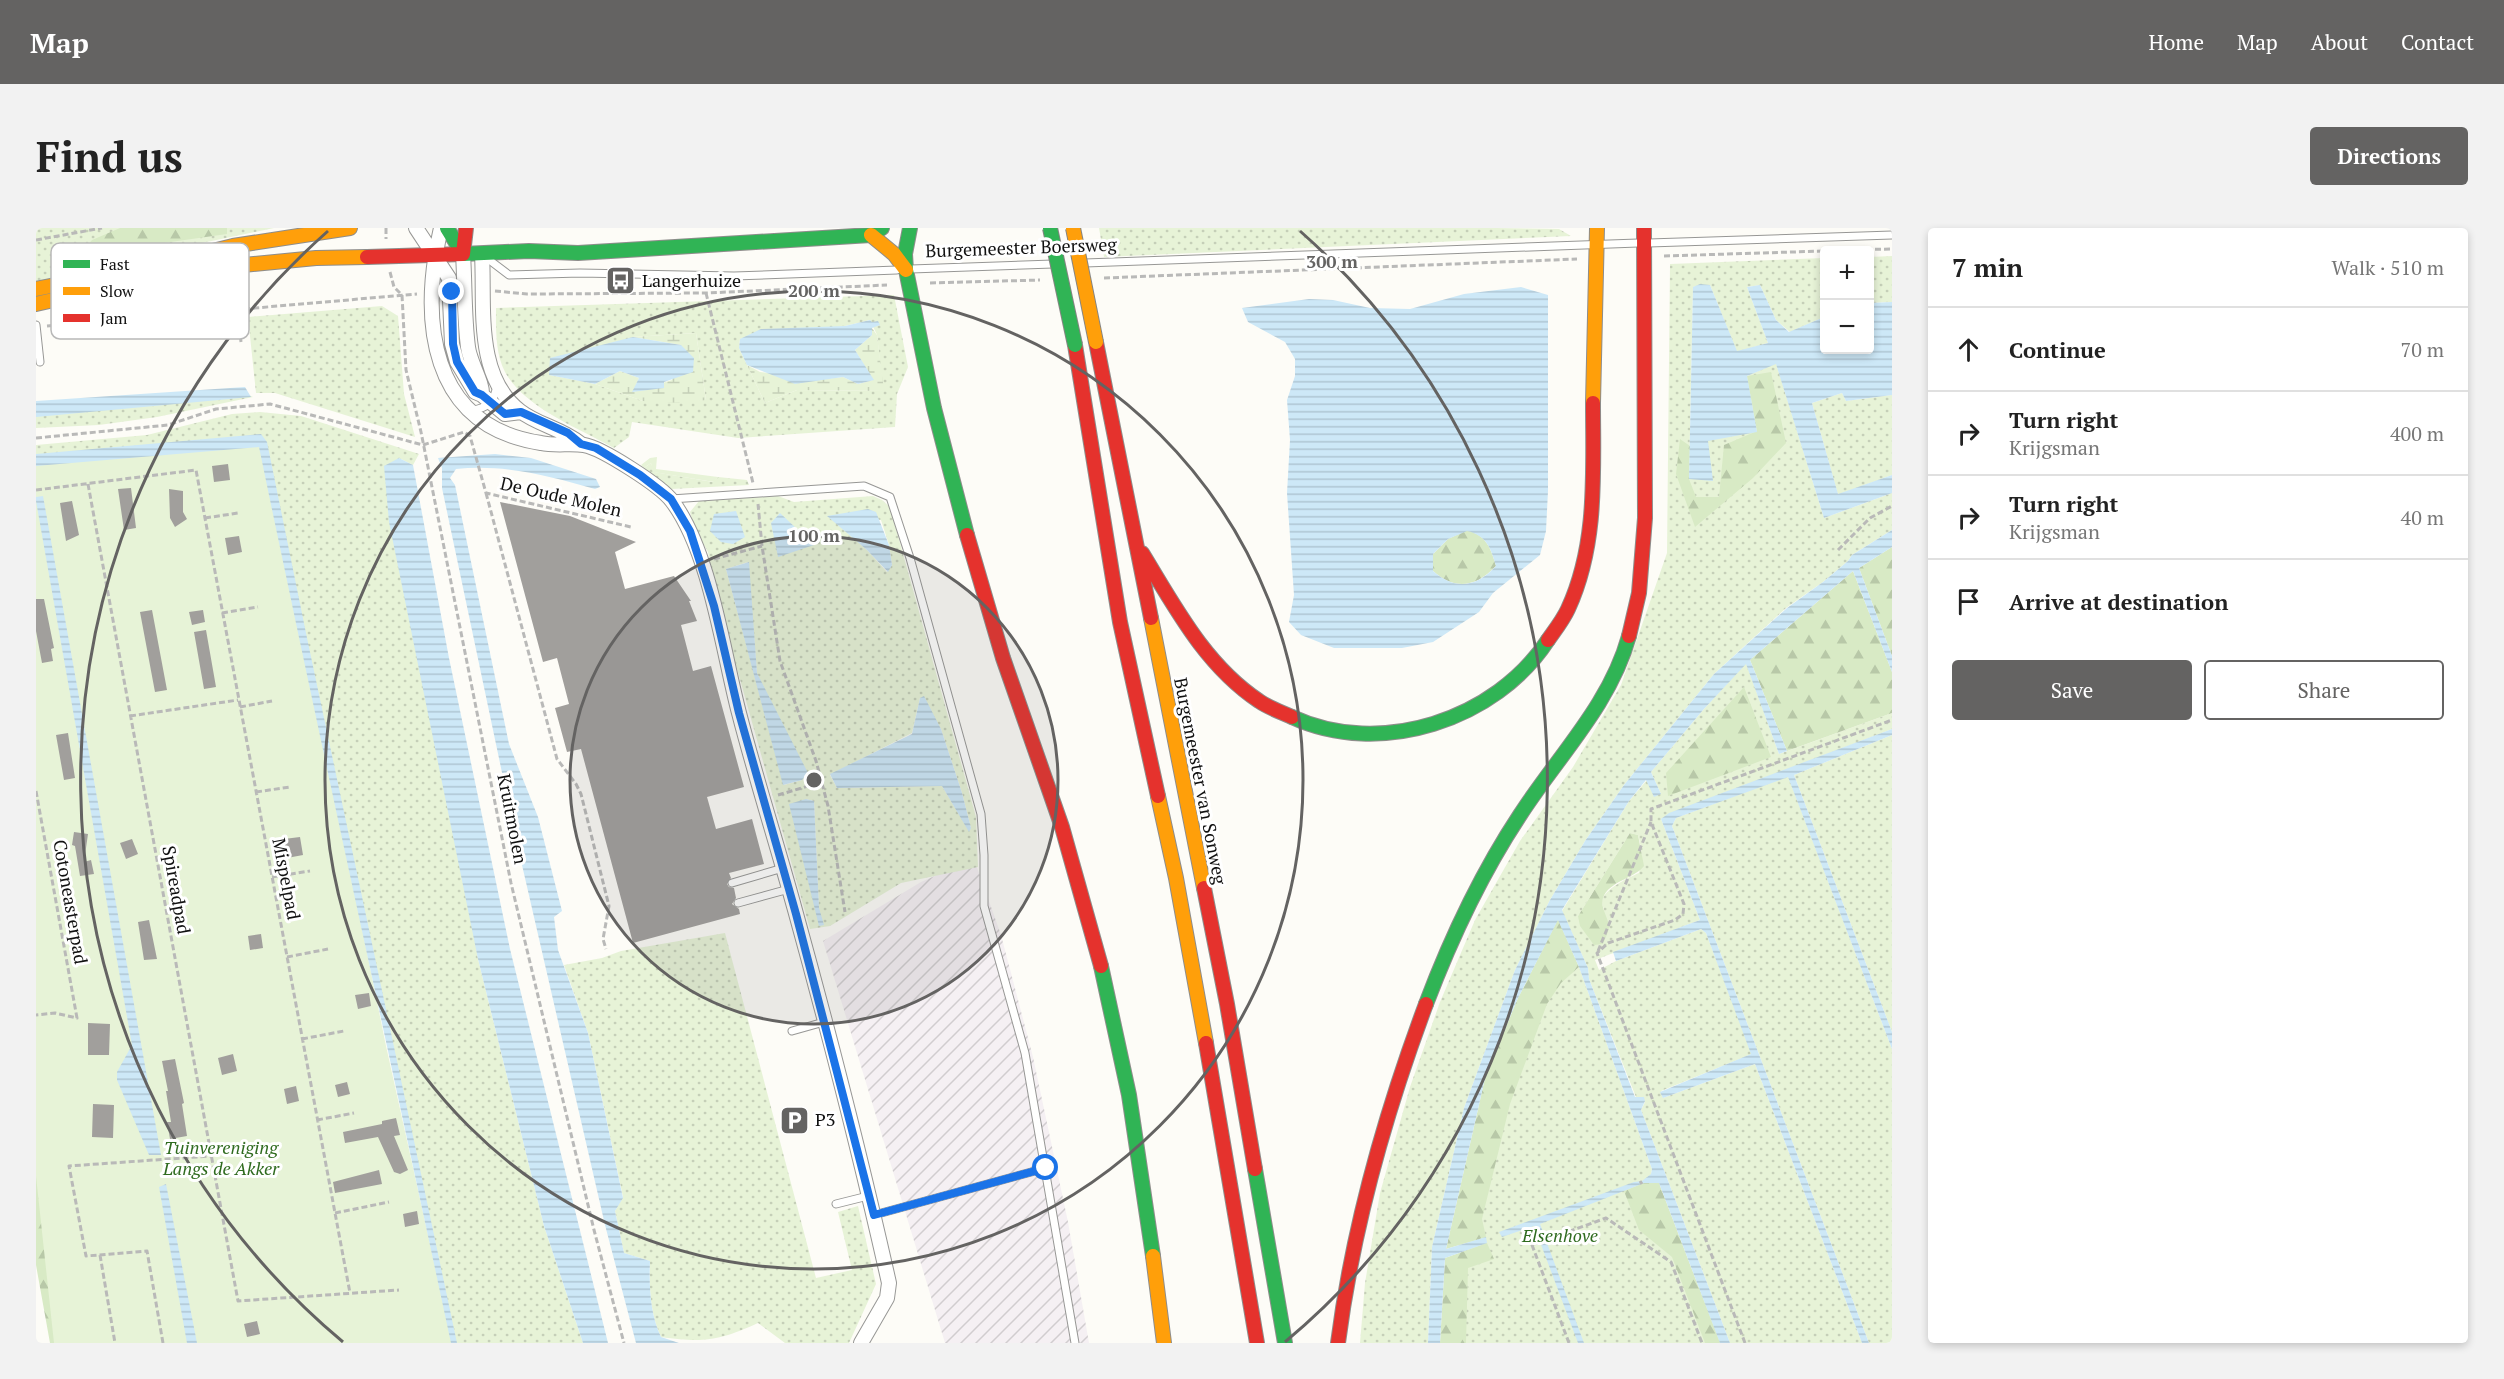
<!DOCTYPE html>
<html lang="en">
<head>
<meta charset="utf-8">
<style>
  body { margin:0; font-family:"PT Serif",serif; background:#f2f2f2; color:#222 }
  .controls { position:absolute; right:18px; top:18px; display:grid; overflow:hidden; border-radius:6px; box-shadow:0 3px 9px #0003 }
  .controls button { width:54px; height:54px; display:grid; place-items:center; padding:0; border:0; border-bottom:2px solid #e0e0e0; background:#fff; color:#222; font:30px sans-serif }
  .stop { position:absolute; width:18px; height:18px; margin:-14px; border:4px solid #1a73e8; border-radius:50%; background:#fff }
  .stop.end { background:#1a73e8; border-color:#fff; box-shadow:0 2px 6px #0008 }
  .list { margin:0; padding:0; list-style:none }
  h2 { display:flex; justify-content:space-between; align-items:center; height:78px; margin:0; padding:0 24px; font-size:26px }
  h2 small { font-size:20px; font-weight:400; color:#767676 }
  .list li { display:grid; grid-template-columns:39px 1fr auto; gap:18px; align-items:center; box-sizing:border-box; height:84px; padding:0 24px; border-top:2px solid #e0e0e0 }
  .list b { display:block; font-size:22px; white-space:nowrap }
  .list p { margin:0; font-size:20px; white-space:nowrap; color:#767676 }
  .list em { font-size:20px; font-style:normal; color:#767676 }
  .actions { display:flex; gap:12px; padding:18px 24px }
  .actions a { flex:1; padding:14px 0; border:2px solid #646362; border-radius:6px; text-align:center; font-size:21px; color:#646362 }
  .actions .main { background:#646362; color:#fff }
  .icon { flex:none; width:33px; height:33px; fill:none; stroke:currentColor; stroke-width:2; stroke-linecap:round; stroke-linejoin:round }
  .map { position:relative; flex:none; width:1856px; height:1115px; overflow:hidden; border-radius:6px }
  header { display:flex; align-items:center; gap:36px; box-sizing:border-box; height:84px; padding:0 30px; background:#646362; color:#fff }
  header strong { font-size:28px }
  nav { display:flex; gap:33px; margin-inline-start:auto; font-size:21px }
  .intro { display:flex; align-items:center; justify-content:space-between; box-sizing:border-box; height:144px; padding:0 36px }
  h1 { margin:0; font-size:42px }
  .button { padding:15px 27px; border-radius:6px; background:#646362; color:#fff; font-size:21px; font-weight:700 }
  main { display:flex; gap:36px; padding:0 36px }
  aside { flex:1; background:#fff; border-radius:6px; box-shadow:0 3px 9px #0003 }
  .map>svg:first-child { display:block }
</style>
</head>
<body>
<header>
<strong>Map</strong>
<nav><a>Home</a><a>Map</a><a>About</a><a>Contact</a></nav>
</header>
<div class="intro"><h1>Find us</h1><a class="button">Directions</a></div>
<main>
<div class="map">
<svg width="1856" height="1115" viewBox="0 0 1856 1115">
  <defs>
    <pattern id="industrial-furrows" width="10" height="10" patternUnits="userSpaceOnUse" patternTransform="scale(1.5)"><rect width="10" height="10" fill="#f5f0f3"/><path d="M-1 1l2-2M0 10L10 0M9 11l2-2" fill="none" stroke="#d1cdcf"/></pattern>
    <pattern id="grass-dots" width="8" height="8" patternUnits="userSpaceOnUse" patternTransform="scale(1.5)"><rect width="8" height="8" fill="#e7f3d7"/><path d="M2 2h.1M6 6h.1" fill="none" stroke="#c5cfb8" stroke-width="1.8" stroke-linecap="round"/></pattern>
    <pattern id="forest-firs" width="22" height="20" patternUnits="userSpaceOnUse" patternTransform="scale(1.5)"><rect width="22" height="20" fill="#d8eac5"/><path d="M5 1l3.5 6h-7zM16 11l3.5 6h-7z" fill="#b8c8a8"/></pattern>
    <pattern id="wetland-marsh" width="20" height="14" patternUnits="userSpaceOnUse" patternTransform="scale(1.5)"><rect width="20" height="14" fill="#e7f3d7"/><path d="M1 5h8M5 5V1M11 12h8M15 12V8" fill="none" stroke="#c5cfb8"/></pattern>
    <pattern id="water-rules" width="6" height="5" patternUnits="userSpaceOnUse" patternTransform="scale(1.5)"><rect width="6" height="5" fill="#cde8f7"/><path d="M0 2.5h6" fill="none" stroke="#afc6d3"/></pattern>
  </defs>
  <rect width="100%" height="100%" fill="#fdfcf7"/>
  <path fill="url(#industrial-furrows)" d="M938,631L965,707L997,829L1032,994L1053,1115H909L787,713L885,654Z"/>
  <path fill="url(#grass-dots)" fill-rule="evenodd" d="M0,0H238L166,15L98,35L0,55Z
    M1063,0H1460L1523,1L1535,8L1068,29Z
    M1856,28V74L1834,75V29Z
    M1788,30V89L1754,104L1740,92L1724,57L1711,59L1732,115L1701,124L1674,57L1657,59L1653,251L1671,213L1711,148L1740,135L1788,290L1856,265V302L1816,327L1812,333L1787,354L1750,380L1678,446L1588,557L1549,613L1514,672L1479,742L1428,880L1396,1019L1392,1115H1324L1329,1055L1344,965L1374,859L1404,774L1439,692L1484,613L1537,539L1585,457L1631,325L1634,36Z
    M858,67L872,139L861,166L859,199L702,210L596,194L593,209L578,220C543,200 489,180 469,144C459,125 460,100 460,80ZM834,92L841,107L847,163L761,162L729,175L703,120L704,111L809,98ZM660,105L670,172L607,173L559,156L514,147L597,109Z
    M346,78L362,88L368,166L379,209L239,165H220L212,89Z
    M1806,165L1810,173L1856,167V247L1802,267L1776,175Z
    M211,166L217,169L121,189L63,197L0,200V182Z
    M224,184L265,188L383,226L377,237L363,230L442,731L508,998L547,1115H420L229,231L0,255V217L111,207L196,186Z
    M615,235L618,244L677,254L682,249L711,252L713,257L635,261L608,240Z
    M742,268L758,274L837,268L846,272L854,279L940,589L942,639L865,655L794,698L774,701L677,355L672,324L660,303L654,284L663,273ZM792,288L845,292L853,317L856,337L851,344L831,322ZM712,334L721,445L766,552L748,557L690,341ZM884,470L905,501L926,565L935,600L933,603L906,558L801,560L794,547L876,505ZM770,571L778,573L783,680Z
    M1710,435L1743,526L1856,485V501L1625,591L1664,692L1559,732L1563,742L1580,733L1665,701L1670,705L1716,826L1625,863L1627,870L1719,836L1826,1115H1694L1605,882L1609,874L1600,869L1553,751L1552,740L1526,683L1593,573L1611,552L1625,566L1615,544L1667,482ZM1594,605L1602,607C1606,621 1607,632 1603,645C1593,649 1567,662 1566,673C1566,677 1568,680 1568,684L1542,688Z
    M1856,507V804L1758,547Z
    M1752,548L1856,821V1115H1833L1636,598L1640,590Z
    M689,705L780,1050L816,1042L802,984L822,978L840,1056L813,1115H749L722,1095C683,1113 667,1115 625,1109C614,1086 613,1059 614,1033L588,1025L579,983L587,969L552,805L528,737L566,730L585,723Z
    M1543,739L1616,941L1615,946L1686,1115H1406L1495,750L1540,742Z"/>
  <path fill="url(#forest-firs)" d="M84,0H191V6L43,27L56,12Z
    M1735,144L1750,215L1717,250L1659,299L1640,246L1644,211L1654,218L1653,251L1660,269H1683L1688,217L1721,203L1711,148Z
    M1431,302C1450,307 1455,320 1460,338C1440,359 1419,363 1397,343V326L1412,311Z
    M1856,319V428L1823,340Z
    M1817,343L1856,444V485L1751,523L1714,432Z
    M1708,459L1735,529L1632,568L1630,545Z
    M1594,605L1602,607L1608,638C1598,651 1573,653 1567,670C1564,679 1572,689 1573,698C1573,703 1569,711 1567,716L1558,717L1544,698L1542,688Z
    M1522,691L1543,739L1525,755L1511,776L1474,876L1446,991L1450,1009L1410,1021L1450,846L1482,770Z
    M0,941L52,1115H14L0,1037Z
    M1608,955H1623L1684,1115H1669L1636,1029L1603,1002L1588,963Z
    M1451,1015L1458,1031L1432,1040L1430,1115H1404L1409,1030Z"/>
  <path fill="url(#wetland-marsh)" d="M836,100L841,107L848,163L761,162L729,175L711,137L724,144L789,151L807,149L822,156L837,152L819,122L836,107Z
    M660,105L670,172L645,175L607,173L559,156L584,143L603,150L597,164L636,152L645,117L597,109Z"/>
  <path fill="#e7f3d7" d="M227,213L350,818L416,1115H18L0,948V231Z
    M621,229L620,241L682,249L678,254L617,244L615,235L608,240L605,237L614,230Z"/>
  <path fill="url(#water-rules)" fill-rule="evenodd" d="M1664,56L1674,57L1701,123L1732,115L1711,59L1724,57L1740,92L1753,104L1788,89V122H1834V75L1856,74V167L1810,173L1806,165L1776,175L1802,266L1856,247V265L1788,290L1740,136L1711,148L1721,204L1672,213L1677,253L1653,251L1657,59Z
    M1485,59L1512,67V263L1510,303L1504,327L1457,365L1443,384L1397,414L1366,420H1298L1265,407L1253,394L1258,367L1251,265L1254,212L1251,172L1259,148V131L1249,114L1212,94L1206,80L1273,71L1297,72L1334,80L1374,81L1428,66ZM1431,303C1450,307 1455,320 1460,338C1441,359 1419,363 1397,343V326L1412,311Z
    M834,92L836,94L842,93L844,97L836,100V107L819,122L838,152L822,156L807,149L759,156L711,137L703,120L704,111L725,101L809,98Z
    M597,109L645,117L658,130L657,144L628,154V160L596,164L603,150L584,143L559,156L513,147L514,130Z
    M209,159L215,169L0,189V173Z
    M225,206L231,214L271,410L421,1115H415C351,816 285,518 223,219L0,238V226Z
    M459,226L495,230L560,251L564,259L559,261C513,248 469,236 420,241L414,250L419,257L473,516L502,589L526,683L518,689L522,722L552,805L587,970L579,983L588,1025L614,1033C613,1058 614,1086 625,1109L643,1115H600L569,997L480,611L406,260V240L402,230Z
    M363,230L377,237L413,430L474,721L572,1115H547L508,998L442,731L353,294L348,238Z
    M7,268L125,927H113L81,852V844L96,817L0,273V269Z
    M832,281L840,284L853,317L856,337L852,344L831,322L791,288Z
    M700,283L709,309L697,316L685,314L674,303L678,286Z
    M744,285L778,317L742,329L735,295Z
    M1856,302V319L1823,340L1856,428V444L1817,343L1714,432L1751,523L1743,526L1710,436L1667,482L1615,544L1625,566L1618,569L1610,552L1593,573L1526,682L1552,740L1553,751L1599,869H1608L1609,873L1605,882L1694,1115H1684L1623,955H1608L1504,996L1548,1115H1542L1498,998L1466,1009L1463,1004L1598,954L1606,953L1615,946L1616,941L1543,739L1522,692L1482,770L1450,846L1410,1021L1450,1009L1451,1015L1409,1030L1404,1115H1392L1396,1019L1428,880L1479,742L1514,672L1549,613L1588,557L1678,446L1751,380L1787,354L1812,333L1816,327Z
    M713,334L721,445L772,545L766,552L747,557L690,341Z
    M888,468L905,501L926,565L935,600L933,604L906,558L801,560L794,546L876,506L884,470Z
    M1856,501V507L1758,547L1856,804V821L1752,549L1640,590L1636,598L1833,1115H1826L1719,836L1627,870L1624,864L1715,826L1670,705L1665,701L1580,733L1577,724L1664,692L1625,591L1633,585Z
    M770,571L778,573L783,680L788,697L783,698L753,576Z
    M130,956L161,1115H151L123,959Z"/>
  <path fill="#a19f9c" d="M192,236L194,252L178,254L176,238Z
    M95,260L100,300L88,302L82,261Z
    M133,261L147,263V284L151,291L139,299L134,290Z
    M36,273L43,307L30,313L24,275Z
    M464,274L534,288L600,314L579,324L589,361L638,348L655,373H653L661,393L645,397L657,443L675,438L708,559L671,569L680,601L716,591L728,636L693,645L695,650L691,656L693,659L698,660L700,670L696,676L703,681L704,686L597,715L545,521L531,524L519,480L533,476L521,430L507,434Z
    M203,308L206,324L192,327L189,310Z
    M0,371H8L18,420L15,421L17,433L6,435L0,403Z
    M116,382L131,462L119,464L104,384Z
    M167,382L169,394L156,397L153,384Z
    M170,402L180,459L168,461L158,404Z
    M32,505L39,550L28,552L20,507Z
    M38,604L52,606L48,634L55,632L58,646L44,648L39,618L36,617Z
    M264,609L267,627L251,630L248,611Z
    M96,611L102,626L90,631L84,615Z
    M113,692L121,731L108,732L102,694Z
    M225,706L227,720L214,722L212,708Z
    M333,765L335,778L322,781L319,767Z
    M52,795L74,796L73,827H52Z
    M197,826L201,843L186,847L182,830Z
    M139,831L148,875L146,876L151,908L134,911L131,894H135L130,863H132L126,833Z
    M311,854L314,866L302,869L299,857Z
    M260,858L263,873L251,876L248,861Z
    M57,876L78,877L77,910L56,909Z
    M360,890L364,907L358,908L372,942L364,946L358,944L342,909L309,915L307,904L346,896V893Z
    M343,942L346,956L299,965L297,954Z
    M381,983L383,996L369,999L367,986Z
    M221,1093L224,1106L211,1109L208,1096Z"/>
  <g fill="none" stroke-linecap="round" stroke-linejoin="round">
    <defs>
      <path id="lane" d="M1613,15L1856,7
        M452,31L473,47L544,45L698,48L861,42
        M1049,35L1602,15
        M875,41L1017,36
        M0,97L4,134
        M436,182C451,181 459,172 461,157
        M635,271L828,258L854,269L874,330L945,586L948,627V678L989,825L1039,1115
        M696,655L747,640
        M702,675L753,661
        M756,803L788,794
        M800,976L832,968
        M838,987L1010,940"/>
      <path id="street" d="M380,0L413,50L416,116L421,134L439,164L446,167L469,186L485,184
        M405,0C384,91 392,198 505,215C519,218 534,215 548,217C566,220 625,258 636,273C674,323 687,424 703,485C720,551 741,616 759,682C793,805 825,930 853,1055L851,1070L825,1115
        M427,26C429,57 428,88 432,119C434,135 447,154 446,167
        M446,26C449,77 438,148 484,183C502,197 525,200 545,216"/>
      <path id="fast" d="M411,0L427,26L493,23L542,25L835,7L846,0
        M874,0L869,26L870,42L898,180L931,307
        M1256,489C1344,530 1460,492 1512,412
        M1065,738L1093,867L1117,1028
        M1390,776C1415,710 1445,646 1484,587C1522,528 1574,477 1593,408
        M1219,941L1249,1115"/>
      <path id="slow" d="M835,7L858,26L870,42
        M128,35L197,18L314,0
        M0,61L96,42
        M0,76L146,43L280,30L331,29
        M1557,175L1561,0
        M1115,390L1168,660
        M1122,568L1140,650L1170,815
        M1117,1028L1128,1115"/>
      <path id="jam" d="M331,29L427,26L430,0
        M1060,114L1115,390
        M1039,117L1084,394L1122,568
        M931,307L967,430L1026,599L1065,738
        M1106,325C1139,379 1169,437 1223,473C1233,480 1245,484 1256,489
        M1593,408L1603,365L1609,290L1608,0
        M1512,412C1519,402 1527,392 1532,381C1562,316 1557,244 1557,175
        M1168,660L1191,776L1219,941
        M1170,815L1221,1115
        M1302,1115C1317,998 1349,886 1390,776"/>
    </defs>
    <use href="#lane" stroke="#979795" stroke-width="9"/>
    <use href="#street" stroke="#979795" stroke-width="16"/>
    <use href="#fast" stroke="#8e8d8b" stroke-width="16"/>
    <use href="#slow" stroke="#8e8d8b" stroke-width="16"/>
    <use href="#jam" stroke="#8e8d8b" stroke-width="16"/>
    <path stroke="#b9b9b8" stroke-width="3" stroke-dasharray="6 3" stroke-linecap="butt" d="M350,0V11
      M0,12L66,0
      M1794,22L1856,21
      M1628,28L1788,23
      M354,44L358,59L366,67L370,142L385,204L475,655L558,1002L588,1115
      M1068,50L1541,31
      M894,55L1004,52
      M459,63L491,66L670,65L851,57
      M670,65L717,255
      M202,82L205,114
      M11,98L381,66
      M0,210L132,197L180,181L234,176L387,217
      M387,217L428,204L434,208L450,265L595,299
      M52,256L202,1073L363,1062
      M0,262L160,242L314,1065
      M450,265L521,531L540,556L545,566L573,678L567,711L570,721
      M722,276L726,318L744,433L780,533L792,578L809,684
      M169,290L202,285
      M1802,322L1834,290L1856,278
      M678,331L726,318
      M186,385L222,379
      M204,479L236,473
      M94,488L202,472
      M0,563L41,790L19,785L0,787
      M220,564L254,559
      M742,567L786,554
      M236,649L274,643
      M1562,723L1615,594
      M251,729L292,721
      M266,811L308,803
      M281,892L318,885
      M1604,953L1606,956
      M299,985L353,974
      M64,1027L79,1115
      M127,1115L111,1023L50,1028L33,938L175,928
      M1533,1115L1496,1017L1570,990L1635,1034L1666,1115
      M1709,1115L1561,725L1572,715L1639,692L1647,686L1648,676L1615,594V581L1856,492"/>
    <use href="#lane" stroke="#fffffe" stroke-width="7"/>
    <use href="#street" stroke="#fffffe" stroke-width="14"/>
    <use href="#fast" stroke="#30b455" stroke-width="14"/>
    <use href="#slow" stroke="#ff9f0a" stroke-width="14"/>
    <use href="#jam" stroke="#e5322d" stroke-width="14"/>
    <defs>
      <path id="fast-bridge" d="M1014,0L1039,117"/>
      <path id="slow-bridge" d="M1037,0L1060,114"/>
    </defs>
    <use href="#fast-bridge" stroke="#858482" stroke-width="16" stroke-linecap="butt"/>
    <use href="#slow-bridge" stroke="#858482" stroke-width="16" stroke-linecap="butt"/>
    <use href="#fast-bridge" stroke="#30b455" stroke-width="14"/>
    <use href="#slow-bridge" stroke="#ff9f0a" stroke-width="14"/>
  </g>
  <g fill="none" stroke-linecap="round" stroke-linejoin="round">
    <path stroke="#1a73e8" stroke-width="8" d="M416,64L417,116L421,134L439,164L446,167L469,186L485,184L532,205L545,216L560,220L604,247L635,271L654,303L678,378L703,485L760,686L838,987L1010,940"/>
  </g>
  <circle cx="778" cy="552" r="244" fill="#646362" fill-opacity=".12"/>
  <g fill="none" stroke="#646362" stroke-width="3">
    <circle cx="778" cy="552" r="244"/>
    <circle cx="778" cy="552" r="489"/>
    <path d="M307 1114A733 733 0 0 1 292 3M1264 3A733 733 0 0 1 1249 1114"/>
  </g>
  <defs>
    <symbol id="bus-square" viewBox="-11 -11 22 22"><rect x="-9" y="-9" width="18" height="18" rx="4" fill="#646362" stroke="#fff"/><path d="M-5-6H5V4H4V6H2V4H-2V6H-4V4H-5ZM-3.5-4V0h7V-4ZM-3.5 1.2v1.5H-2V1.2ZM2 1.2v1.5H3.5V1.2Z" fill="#fff"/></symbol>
    <symbol id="parking-square" viewBox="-11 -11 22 22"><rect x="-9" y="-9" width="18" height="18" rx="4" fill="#646362" stroke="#fff"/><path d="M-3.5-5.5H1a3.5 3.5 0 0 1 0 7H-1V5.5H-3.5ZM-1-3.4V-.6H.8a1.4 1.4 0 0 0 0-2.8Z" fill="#fff"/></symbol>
  </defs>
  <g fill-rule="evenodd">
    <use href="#bus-square" x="568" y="36" width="33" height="33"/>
    <use href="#parking-square" x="742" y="876" width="33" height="33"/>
  </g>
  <g text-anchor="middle" stroke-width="6" stroke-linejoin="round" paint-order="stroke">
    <g font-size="18" fill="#111" stroke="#fff">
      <text transform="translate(985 20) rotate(-2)" y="6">Burgemeester Boersweg</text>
      <text transform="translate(525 269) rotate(13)" y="6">De Oude Molen</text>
      <text transform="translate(1164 553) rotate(79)" y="6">Burgemeester van Sonweg</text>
      <text transform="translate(476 591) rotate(79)" y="6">Kruitmolen</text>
      <text transform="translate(250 651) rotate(79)" y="6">Mispelpad</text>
      <text transform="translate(140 662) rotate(80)" y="6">Spireadpad</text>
      <text transform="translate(34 674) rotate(80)" y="6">Cotoneasterpad</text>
    </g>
    <g font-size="18" fill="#111" stroke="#fff" text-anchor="start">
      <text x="606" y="59">Langerhuize</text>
      <text x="779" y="898">P3</text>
    </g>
    <g font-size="18" font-style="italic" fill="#2f6b1f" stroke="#fff">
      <text x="185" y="926">Tuinvereniging<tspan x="185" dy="21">Langs de Akker</tspan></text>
      <text x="1524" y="1014">Elsenhove</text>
    </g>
  </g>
  <rect x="15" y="15" width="198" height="96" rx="9" fill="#fff" stroke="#b8b8b8" stroke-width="1.5"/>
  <rect x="27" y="32" width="27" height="8" fill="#30b455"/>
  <rect x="27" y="59" width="27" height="8" fill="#ff9f0a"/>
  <rect x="27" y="86" width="27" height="8" fill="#e5322d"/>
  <g font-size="16" fill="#111">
    <text x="64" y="42">Fast</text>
    <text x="64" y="69">Slow</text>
    <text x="64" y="96">Jam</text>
  </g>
  <circle cx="778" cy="552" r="9" fill="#646362" stroke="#fff" stroke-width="3"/>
  <g font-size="18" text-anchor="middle" font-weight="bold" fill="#646362" stroke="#fff" stroke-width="6" stroke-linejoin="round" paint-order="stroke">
    <text x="1296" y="40">300 m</text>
    <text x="778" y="69">200 m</text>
    <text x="778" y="314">100 m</text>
  </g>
</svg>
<div class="controls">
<button>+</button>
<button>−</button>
</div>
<div class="stop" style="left:1010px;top:940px"></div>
<div class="stop end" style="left:416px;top:64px"></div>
</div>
<aside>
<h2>7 min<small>Walk · 510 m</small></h2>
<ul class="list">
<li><svg class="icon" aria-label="ahead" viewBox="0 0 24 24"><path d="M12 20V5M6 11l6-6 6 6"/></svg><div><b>Continue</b></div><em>70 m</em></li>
<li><svg class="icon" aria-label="right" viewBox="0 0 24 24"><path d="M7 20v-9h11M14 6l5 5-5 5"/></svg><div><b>Turn right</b><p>Krijgsman</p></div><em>400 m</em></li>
<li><svg class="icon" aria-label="right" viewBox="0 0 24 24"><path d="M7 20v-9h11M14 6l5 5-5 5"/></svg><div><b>Turn right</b><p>Krijgsman</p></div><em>40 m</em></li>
<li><svg class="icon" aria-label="arrive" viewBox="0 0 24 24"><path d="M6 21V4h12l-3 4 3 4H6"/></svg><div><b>Arrive at destination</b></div></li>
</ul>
<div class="actions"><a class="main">Save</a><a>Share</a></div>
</aside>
</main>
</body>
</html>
